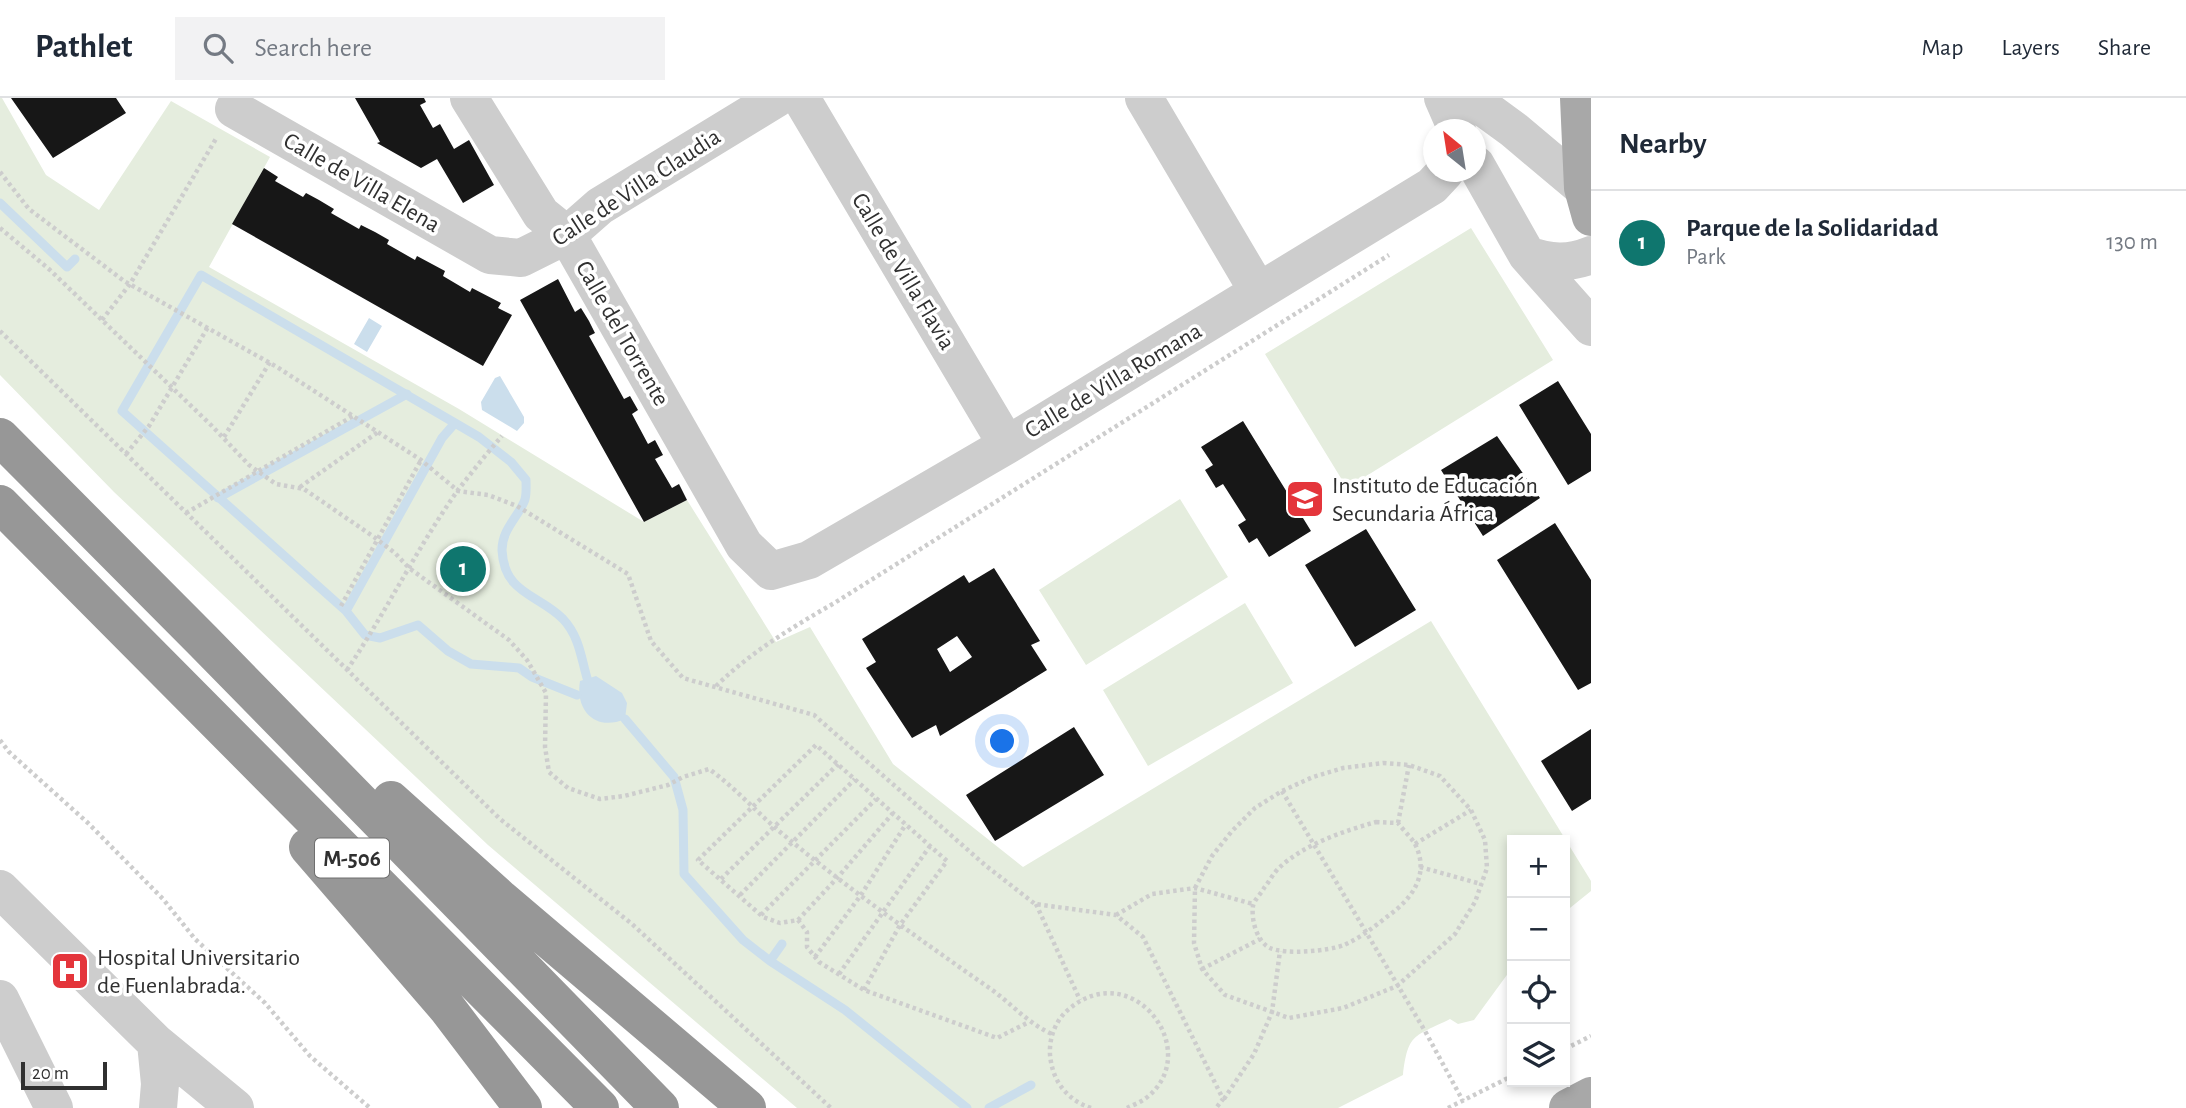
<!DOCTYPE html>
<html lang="en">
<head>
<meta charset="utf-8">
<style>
  body { margin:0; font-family:"Alegreya Sans",sans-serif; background:#f2f2f3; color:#1f2937 }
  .controls { position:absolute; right:21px; bottom:21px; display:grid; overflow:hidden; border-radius:0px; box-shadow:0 4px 10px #0003 }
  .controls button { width:63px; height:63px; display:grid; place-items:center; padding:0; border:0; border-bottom:2px solid #e0e1e3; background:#fff; color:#1f2937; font:35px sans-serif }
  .compass { position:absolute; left:1423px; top:21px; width:63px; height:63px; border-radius:50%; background:#fff; box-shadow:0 4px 10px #0003; rotate:330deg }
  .scale { position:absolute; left:21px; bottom:18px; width:86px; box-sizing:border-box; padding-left:7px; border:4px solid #303030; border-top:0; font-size:19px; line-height:24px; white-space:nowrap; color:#303030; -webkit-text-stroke:5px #fff; paint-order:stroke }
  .you { position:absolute; left:1003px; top:644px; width:24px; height:24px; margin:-18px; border:5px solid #fff; border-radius:50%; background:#1a73e8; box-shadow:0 0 0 10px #1a73e833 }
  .badge { display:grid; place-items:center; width:46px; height:46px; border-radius:50%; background:#0f766e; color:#fff; font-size:23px; font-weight:700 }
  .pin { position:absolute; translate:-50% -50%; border:4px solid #fff; box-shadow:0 2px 7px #0006 }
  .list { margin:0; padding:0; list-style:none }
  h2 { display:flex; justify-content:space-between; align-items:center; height:91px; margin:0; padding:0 28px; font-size:30px }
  h2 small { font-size:23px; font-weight:400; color:#747a83 }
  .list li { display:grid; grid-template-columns:46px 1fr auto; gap:21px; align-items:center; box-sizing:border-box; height:105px; padding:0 28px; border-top:2px solid #e0e1e3 }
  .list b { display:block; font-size:26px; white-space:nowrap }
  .list p { margin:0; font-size:23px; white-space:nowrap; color:#747a83 }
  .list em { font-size:23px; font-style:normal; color:#747a83 }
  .icon { flex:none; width:38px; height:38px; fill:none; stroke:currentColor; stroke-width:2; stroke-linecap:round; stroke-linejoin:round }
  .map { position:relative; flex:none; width:1591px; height:1010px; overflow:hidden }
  header { display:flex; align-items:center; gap:42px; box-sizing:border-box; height:98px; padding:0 35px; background:#fff; border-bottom:2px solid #e0e1e3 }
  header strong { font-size:33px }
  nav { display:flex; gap:38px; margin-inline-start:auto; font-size:24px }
  .search { width:490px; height:63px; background:#f2f2f3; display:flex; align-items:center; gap:18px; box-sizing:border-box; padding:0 24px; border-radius:0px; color:#747a83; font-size:26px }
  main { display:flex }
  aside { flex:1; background:#fff }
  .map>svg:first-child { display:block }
</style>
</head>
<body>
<header>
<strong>Pathlet</strong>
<div class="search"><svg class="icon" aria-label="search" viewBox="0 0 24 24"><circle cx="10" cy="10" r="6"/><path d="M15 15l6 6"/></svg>Search here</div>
<nav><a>Map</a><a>Layers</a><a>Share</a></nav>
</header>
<main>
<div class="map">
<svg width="1591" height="1010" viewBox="0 0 1591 1010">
  <rect width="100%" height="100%" fill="#fff"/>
  <path fill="#e5edde" d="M0,0H2L46,77L99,112L171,3L270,59L209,169L459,311L644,424L687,402L776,544L810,529L893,666L1023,769L1431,523L1591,783V793L1565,814V742H1512V870L1474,922L1458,926L1450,921C1414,939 1408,935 1403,977L1338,1010H797L488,747L114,394L0,277Z
    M1471,130L1553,262L1347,390L1265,256Z
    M1180,401L1228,479L1086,567L1039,492Z
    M1245,505L1293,585L1148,668L1103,592Z"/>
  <path fill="#cbdeec" d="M369,220L382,228L367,254L354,246Z
    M500,278L524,319V325L517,333L482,312L481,304L495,280Z
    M596,578L622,595L627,605L625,621C595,634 575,612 580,583Z"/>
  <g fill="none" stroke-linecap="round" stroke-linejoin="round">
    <path stroke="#cbdeec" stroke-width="9" d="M0,105L67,169L75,161
      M218,400L407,296
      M346,513L442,340L455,325
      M577,597L532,579L519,570L471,566L448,553L418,527L380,540L365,537L346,513L122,313L201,177L479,339L511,364L526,382C526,389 527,398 524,404C517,420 502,432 502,452C504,496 538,496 563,521C579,538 581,559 587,580
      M625,621L674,679L683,712L684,776L743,842L770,863L845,912L967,1010
      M770,863L782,846
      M989,1010L1031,987"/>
  </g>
  <path fill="#171717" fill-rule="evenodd" d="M11,0H116L126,15L53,60Z
    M355,0H424L426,4L420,7L433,30L440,26L454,51L469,42L494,87L463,105L437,61L421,70L377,45L380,44Z
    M264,70L278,79L275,83L303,99L306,95L319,102L334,111L331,115L359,131L361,127L375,134L389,142L387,146L415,162L417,158L445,173L443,178L470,194L472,190L501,205L498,210L512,217L483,268L232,126Z
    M558,181L575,214L581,210L589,223L595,235L589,238L624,301L630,298L638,312L632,316L648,346L655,342L663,357L655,361L672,390L679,386L687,402L644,424L520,202Z
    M1558,283L1591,336V373L1568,387L1519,307Z
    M1243,323L1311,433L1269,459L1257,440L1249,445L1238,427L1246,422L1223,386L1216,390L1205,372L1213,367L1201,349Z
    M1497,338L1540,400L1483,438L1441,372Z
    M1555,425L1591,482V585L1578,592L1497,462Z
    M1366,431L1416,512L1355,549L1305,467Z
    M994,470L1040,543L1031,547L1047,572L940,638L936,627L912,640L866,570L876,564L862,541L964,477L969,485ZM957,538L972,559L950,574L937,551Z
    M1074,629L1104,677L995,743L966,697Z
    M1591,631V701L1572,713L1541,663Z"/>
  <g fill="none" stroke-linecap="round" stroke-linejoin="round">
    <path stroke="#cdcdcd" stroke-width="4.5" stroke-dasharray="3.5 3.5" stroke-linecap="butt" d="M0,74L29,111L124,183L277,269L421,362L458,393L488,397L517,408L628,476L651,543L683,580L814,617L985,767L1035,806L1116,817L1143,839L1223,1001L1216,1010
      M0,130L50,172L212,328L249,367L276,386L304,391L374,439L395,455L409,470L509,542L527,562L546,595L545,649L549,674L568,690L600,701L624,698L668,687L683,679L709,671C737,691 759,717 785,738C850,792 919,841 988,889C1010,904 1027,925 1052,936
      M102,222L130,186L217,39
      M0,233L500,721L632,826L831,1010
      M224,339L270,264
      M126,356L149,328L208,229
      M300,389L378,334
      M186,415L353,318
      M341,508L421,362
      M347,572C386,514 417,450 458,392C472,374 487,355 502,338
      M716,588C752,553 793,529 836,504L1389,157
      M0,642L9,654L88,725L163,801L195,841L265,905L310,958L370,1010
      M1383,665L1409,667L1440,678L1471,712L1485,742L1487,770L1475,804L1455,836L1397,888L1343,910L1289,920L1225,897L1202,871L1194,845L1195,790L1212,758L1232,733L1255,710L1282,693L1313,679L1343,670Z
      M1282,693L1425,933L1463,1003
      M1376,724L1398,725C1403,732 1411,739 1415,746C1430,776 1413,800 1388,818C1374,829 1360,840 1344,847C1329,853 1285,857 1270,850C1257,844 1251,822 1253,808C1254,802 1261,796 1264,790C1269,784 1274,774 1280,769C1305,746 1344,733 1376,724Z
      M1398,725L1409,667
      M1415,746L1471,712
      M1420,769L1481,786
      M721,781L838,666
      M740,797L855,681
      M1036,806L1080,902
      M761,817L876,701
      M1116,817L1152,796L1195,790L1253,806
      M798,822L838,779L893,715
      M815,859L861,797L906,726
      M1202,871L1260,841
      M839,876L930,748
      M864,892L900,827L947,763L816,647L698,762L763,819L780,825L798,822L807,834V849L819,864L864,892L997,940L1029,924
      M1565,951L1591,938
      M1224,1001L1254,956L1272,914L1280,853
      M1091,1010C1070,1003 1055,987 1051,964C1047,945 1054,923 1069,911C1134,857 1205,955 1146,1000C1141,1004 1133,1007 1127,1010
      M1448,1010L1512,978"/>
    <path stroke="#cdcdcd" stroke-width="38" d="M469,0L541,116L567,137L744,447L771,473L809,462L1007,347L1432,88L1445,74
      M801,0L1007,347
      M1144,0L1258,193
      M1443,0L1457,32
      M1470,0L1514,32L1583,90L1591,100
      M234,11L490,157L521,160L567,137L600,108L777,0
      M1476,67L1527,157L1591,229
      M1527,157C1550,165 1569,166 1591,157
      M0,791L156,945L235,1010
      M0,901L54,1010
      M156,945L160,986L158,1010"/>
    <path stroke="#a8a8a8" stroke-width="38" d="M1579,0L1583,90L1591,119
      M1568,1010L1591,998"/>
    <path stroke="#979797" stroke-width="38" d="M0,339L203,543L660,1010
      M0,406L600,1010
      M391,702L501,801L747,1010
      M308,749L447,910L523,1010"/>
  </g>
  <defs>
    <symbol id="school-square" viewBox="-11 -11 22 22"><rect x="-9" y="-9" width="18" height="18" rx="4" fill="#e4353b" stroke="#fff"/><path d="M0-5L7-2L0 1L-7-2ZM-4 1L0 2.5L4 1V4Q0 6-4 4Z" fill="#fff"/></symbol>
    <symbol id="hospital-square" viewBox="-11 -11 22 22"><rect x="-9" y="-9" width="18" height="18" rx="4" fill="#e4353b" stroke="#fff"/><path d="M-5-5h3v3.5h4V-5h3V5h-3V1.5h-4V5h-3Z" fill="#fff"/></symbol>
  </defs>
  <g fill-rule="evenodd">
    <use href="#school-square" x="1283" y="379" width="44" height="44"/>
    <use href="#hospital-square" x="48" y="851" width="44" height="44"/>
  </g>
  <g text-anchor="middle" stroke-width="7" stroke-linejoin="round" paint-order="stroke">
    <rect fill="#fff" stroke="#6e6e6e" stroke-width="2" x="315" y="740.5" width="74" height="39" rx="5"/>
    <g font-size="23" font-weight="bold" fill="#303030">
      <text x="352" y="768">M-506</text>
    </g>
    <g font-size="24" fill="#303030" stroke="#fff">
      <text transform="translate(362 84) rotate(30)" y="8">Calle de Villa Elena</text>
      <text transform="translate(636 89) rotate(-33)" y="8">Calle de Villa Claudia</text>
      <text transform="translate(904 173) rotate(59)" y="8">Calle de Villa Flavia</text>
      <text transform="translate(623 235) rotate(60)" y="8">Calle del Torrente</text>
      <text transform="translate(1113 282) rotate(-31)" y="8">Calle de Villa Romana</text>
    </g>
    <g font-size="24" fill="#303030" stroke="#fff" text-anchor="start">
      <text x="1332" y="395">Instituto de Educación<tspan x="1332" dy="28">Secundaria África</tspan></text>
      <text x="97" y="867">Hospital Universitario<tspan x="97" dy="28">de Fuenlabrada.</tspan></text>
    </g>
  </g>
</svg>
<div class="controls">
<button>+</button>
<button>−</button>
<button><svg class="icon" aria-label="locate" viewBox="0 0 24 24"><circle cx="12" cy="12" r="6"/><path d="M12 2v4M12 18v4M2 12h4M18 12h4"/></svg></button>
<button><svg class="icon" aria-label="layers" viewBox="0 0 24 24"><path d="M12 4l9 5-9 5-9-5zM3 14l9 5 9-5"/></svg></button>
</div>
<svg class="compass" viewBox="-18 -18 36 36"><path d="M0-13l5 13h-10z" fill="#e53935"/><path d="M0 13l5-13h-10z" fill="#747a83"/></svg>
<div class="scale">20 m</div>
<div class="you"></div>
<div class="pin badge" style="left:463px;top:471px">1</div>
</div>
<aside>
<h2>Nearby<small></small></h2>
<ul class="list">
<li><span class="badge">1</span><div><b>Parque de la Solidaridad</b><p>Park</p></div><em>130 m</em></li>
</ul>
</aside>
</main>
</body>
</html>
